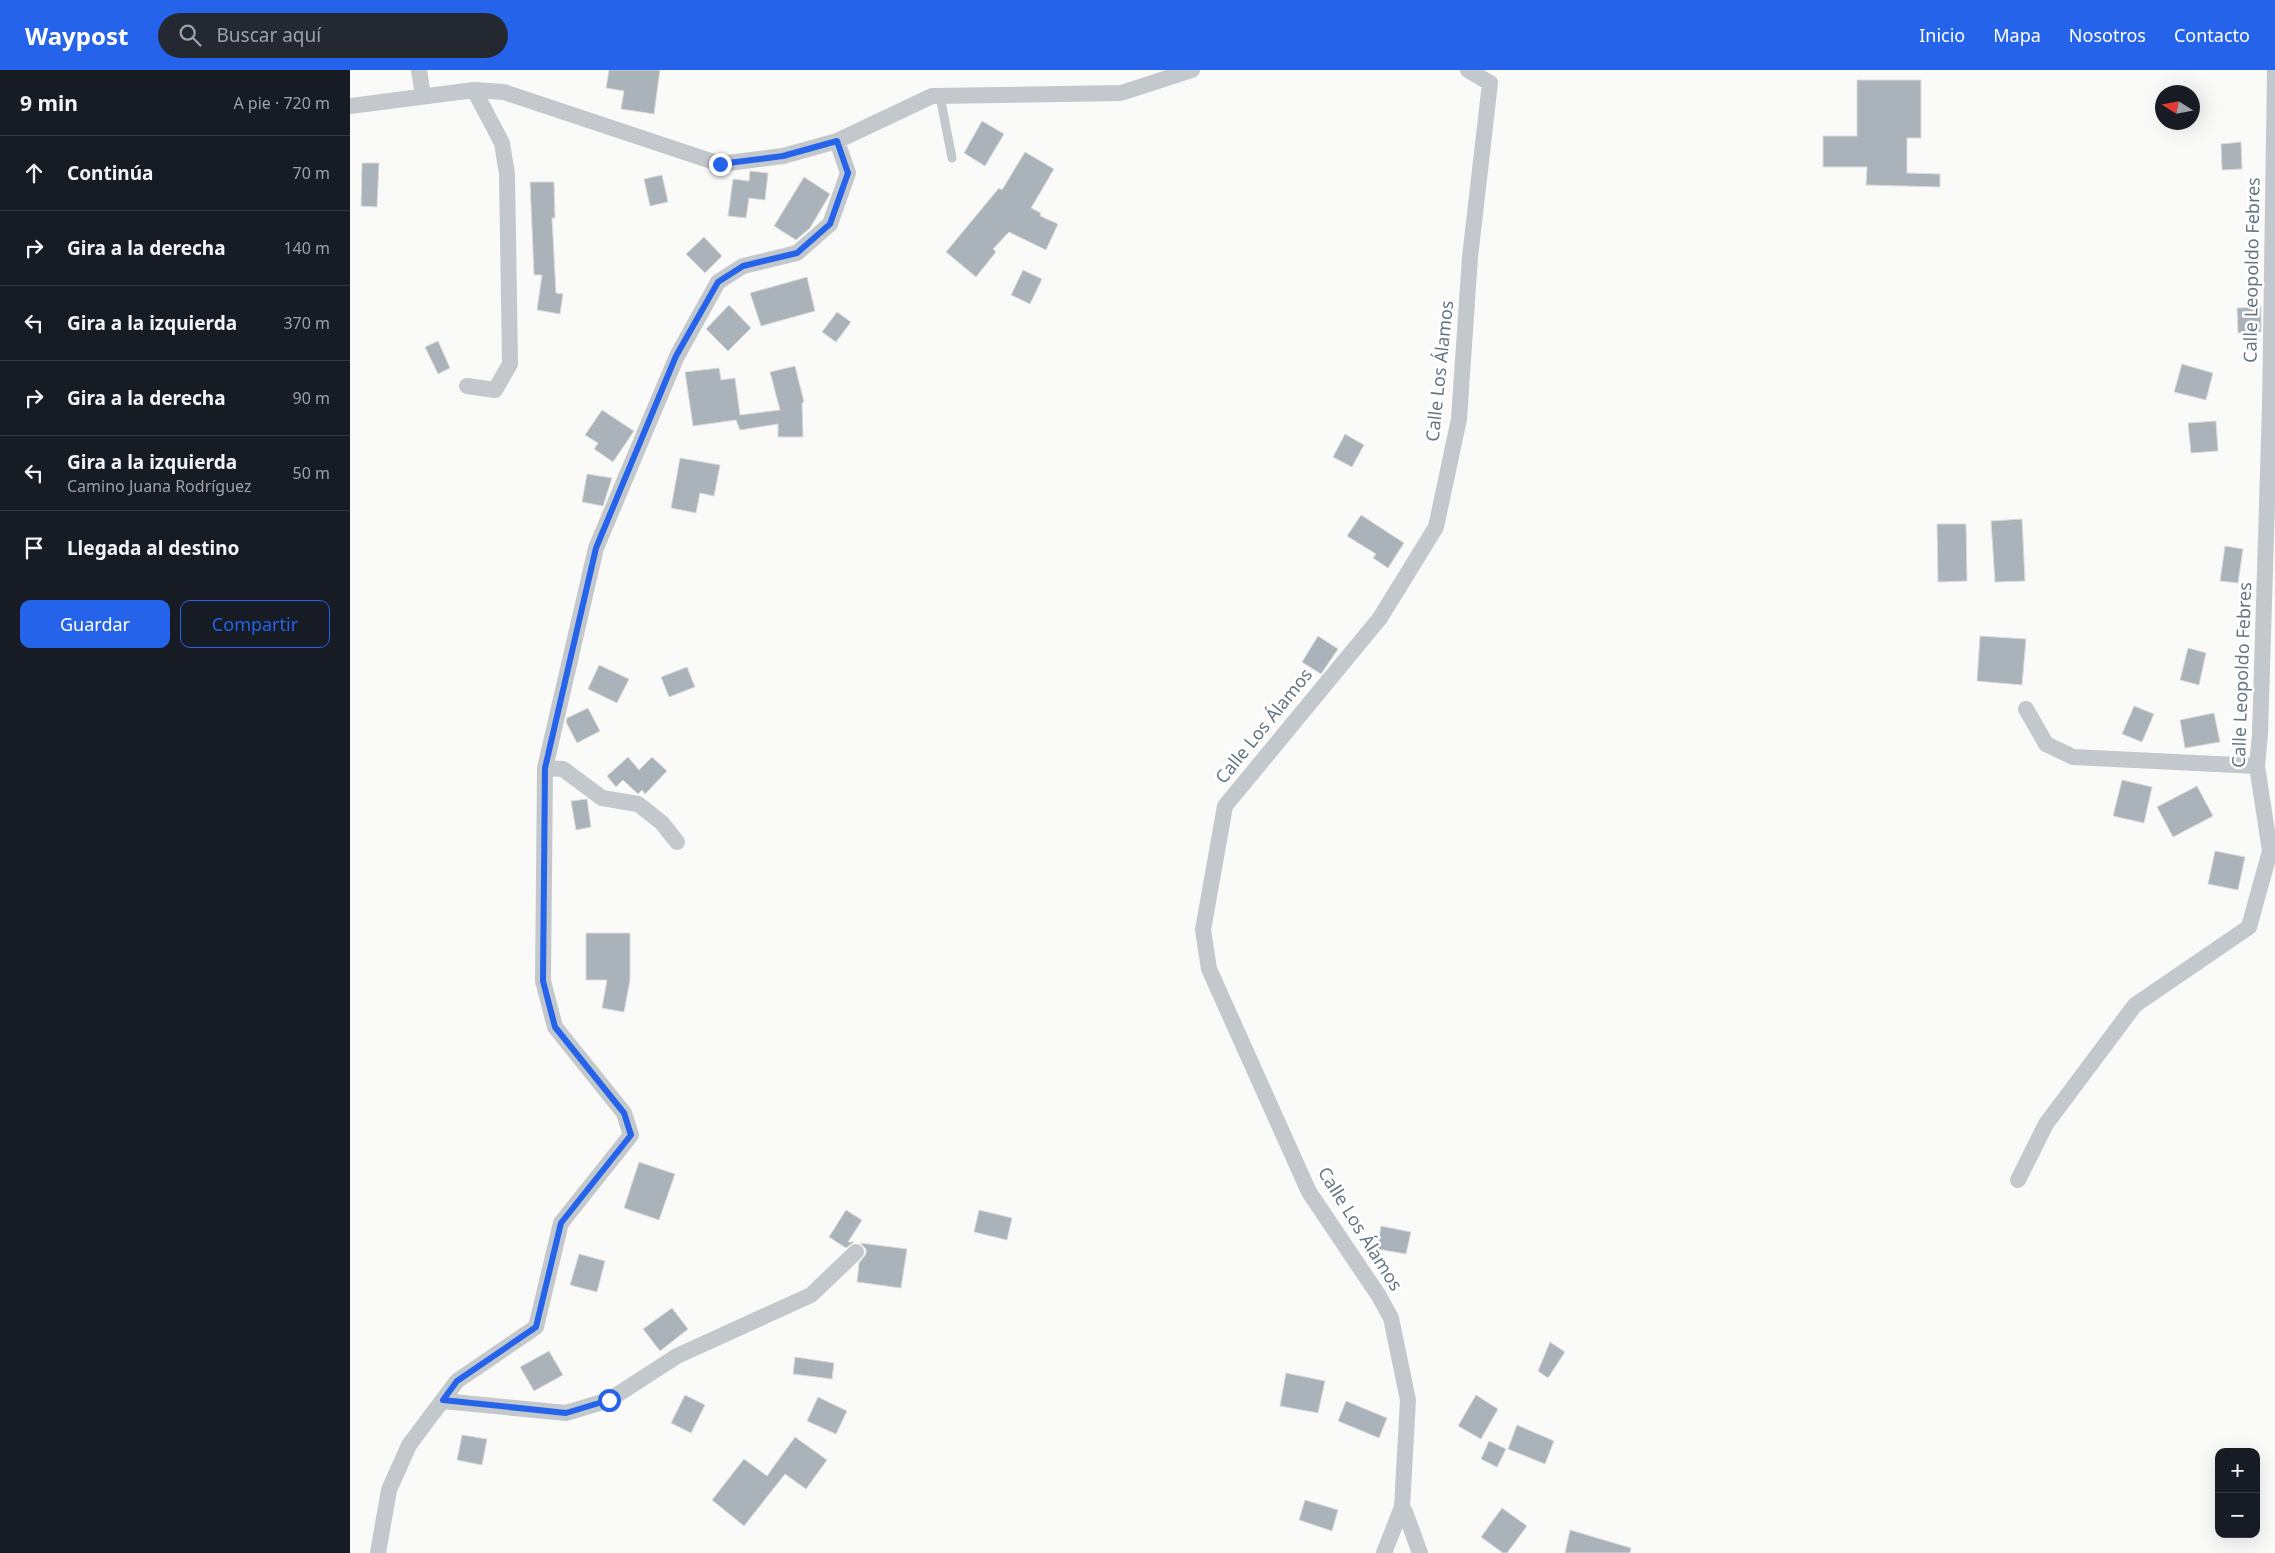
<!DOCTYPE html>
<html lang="es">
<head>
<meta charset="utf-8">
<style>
  body { margin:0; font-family:"Noto Sans",sans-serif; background:#242831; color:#f1f3f6 }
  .controls { position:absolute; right:15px; bottom:15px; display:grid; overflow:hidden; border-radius:10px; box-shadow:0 5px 20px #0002 }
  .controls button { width:45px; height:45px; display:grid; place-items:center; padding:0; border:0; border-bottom:1px solid #363941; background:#171b24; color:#f1f3f6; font:25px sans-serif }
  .compass { position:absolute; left:1805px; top:15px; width:45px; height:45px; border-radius:50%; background:#171b24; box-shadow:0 5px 20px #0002; rotate:281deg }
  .stop { position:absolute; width:15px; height:15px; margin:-11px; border:4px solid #2563eb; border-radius:50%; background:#fff }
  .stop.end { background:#2563eb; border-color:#fff; box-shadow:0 1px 5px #0008 }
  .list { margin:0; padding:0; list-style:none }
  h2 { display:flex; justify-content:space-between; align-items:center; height:65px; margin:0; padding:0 20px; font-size:21px }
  h2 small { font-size:16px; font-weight:400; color:#9ea1a6 }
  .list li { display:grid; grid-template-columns:32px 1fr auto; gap:15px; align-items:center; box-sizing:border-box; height:75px; padding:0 20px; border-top:1px solid #363941 }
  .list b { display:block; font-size:19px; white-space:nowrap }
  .list p { margin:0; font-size:16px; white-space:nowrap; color:#9ea1a6 }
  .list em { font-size:16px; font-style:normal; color:#9ea1a6 }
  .actions { display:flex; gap:10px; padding:15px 20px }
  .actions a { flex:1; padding:11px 0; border:1px solid #2563eb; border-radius:10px; text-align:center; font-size:18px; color:#2563eb }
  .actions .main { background:#2563eb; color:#fff }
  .icon { flex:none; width:28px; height:28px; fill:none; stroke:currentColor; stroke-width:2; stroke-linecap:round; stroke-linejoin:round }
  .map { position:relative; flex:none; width:1925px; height:1483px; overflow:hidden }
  header { display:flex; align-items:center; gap:30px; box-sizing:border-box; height:70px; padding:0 25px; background:#2563eb; color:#fff }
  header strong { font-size:24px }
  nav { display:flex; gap:28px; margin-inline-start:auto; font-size:18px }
  .search { width:350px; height:45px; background:#242831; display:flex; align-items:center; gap:12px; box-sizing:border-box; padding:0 18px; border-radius:28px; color:#9ea1a6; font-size:19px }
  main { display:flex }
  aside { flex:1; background:#171b24 }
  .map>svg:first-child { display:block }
</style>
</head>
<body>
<header>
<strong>Waypost</strong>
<div class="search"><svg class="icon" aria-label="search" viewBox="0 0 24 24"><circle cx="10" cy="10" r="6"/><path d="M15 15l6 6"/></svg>Buscar aquí</div>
<nav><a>Inicio</a><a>Mapa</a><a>Nosotros</a><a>Contacto</a></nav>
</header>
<main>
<aside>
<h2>9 min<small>A pie · 720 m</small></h2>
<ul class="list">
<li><svg class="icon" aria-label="ahead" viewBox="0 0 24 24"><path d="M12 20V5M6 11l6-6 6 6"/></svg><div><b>Continúa</b></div><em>70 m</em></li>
<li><svg class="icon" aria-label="right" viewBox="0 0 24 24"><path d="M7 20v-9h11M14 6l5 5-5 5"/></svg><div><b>Gira a la derecha</b></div><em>140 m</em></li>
<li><svg class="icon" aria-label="left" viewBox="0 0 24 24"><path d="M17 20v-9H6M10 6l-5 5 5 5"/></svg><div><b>Gira a la izquierda</b></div><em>370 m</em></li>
<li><svg class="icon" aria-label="right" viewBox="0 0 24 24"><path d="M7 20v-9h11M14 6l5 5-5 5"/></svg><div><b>Gira a la derecha</b></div><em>90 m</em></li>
<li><svg class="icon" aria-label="left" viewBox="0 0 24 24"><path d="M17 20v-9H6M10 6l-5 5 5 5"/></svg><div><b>Gira a la izquierda</b><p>Camino Juana Rodríguez</p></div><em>50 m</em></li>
<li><svg class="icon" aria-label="arrive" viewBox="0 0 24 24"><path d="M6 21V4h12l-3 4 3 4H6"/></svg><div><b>Llegada al destino</b></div></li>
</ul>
<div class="actions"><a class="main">Guardar</a><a>Compartir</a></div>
</aside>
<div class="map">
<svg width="1925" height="1483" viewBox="0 0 1925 1483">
  <rect width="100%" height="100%" fill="#fafaf8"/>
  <path fill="#aab3b9" stroke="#dcdcda" d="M259,0H310L304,44L271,39L274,21L256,18Z
    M1507,10H1571V68H1557V103L1590,104V117L1516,115L1517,97H1473V66H1507Z
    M632,51L654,64L635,96L614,83Z
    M1891,72L1892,99L1872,100L1871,74Z
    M675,82L704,99L681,138L691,143L690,146L708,154L696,180L659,162L643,179L646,182L626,207L596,182L649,118L652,120Z
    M12,93H29L27,137L11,136Z
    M400,101L418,103L415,130L399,128L396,148L378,146L383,109L399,111Z
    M312,105L318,132L300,136L294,109Z
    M454,107L480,124L460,158L446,170L424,156Z
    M180,112H204L205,148H202L206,223L213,224L210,244L187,240L192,205H184Z
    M354,167L372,186L355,203L336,184Z
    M673,200L692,209L680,234L661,225Z
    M457,207L465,241L411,256L400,223Z
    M379,235L401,258L378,281L356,259Z
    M1911,237V262L1888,263L1887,238Z
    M487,242L501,252L486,272L472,262Z
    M88,271L100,298L88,304L75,277Z
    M1832,294L1863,303L1856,330L1824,322Z
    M445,296L454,332L452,333L453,367H428V354L390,360L386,350L343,356L335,302L369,298L371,310L385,308L390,345L430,340L420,302Z
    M252,340L284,361L263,392L244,379L248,373L235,365Z
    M1866,351L1868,381L1841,383L1838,353Z
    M995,364L1014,375L1002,397L983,387Z
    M330,388L370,395L364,426L350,423L346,443L321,438Z
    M237,404L262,408L253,436L232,432Z
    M1011,445L1054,473L1038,498L1023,488L1026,484L997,466Z
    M1672,449L1675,511L1645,512L1641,451Z
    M1587,454H1616L1617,511L1588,512Z
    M1875,476L1893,479L1888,513L1870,511Z
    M968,566L988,579L971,604L952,592Z
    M1630,566L1676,569L1672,615L1627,611Z
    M1838,578L1856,583L1849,615L1830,610Z
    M249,595L279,609L267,633L238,619Z
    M337,597L345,617L319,627L311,607Z
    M1784,636L1804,644L1792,672L1772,664Z
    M238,638L250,661L227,673L216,652L217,648Z
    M1864,643L1870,672L1835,678L1830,650Z
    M278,687L289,700L302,687L317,701L295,724L292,720L288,724L273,710L266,717L257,706Z
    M1772,710L1802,717L1794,753L1763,746Z
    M1847,716L1863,746L1823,767L1807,737Z
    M237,729L241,757L226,760L221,731Z
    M1865,781L1895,787L1888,820L1858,814Z
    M236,863H280V910L274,942L252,938L257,910H236Z
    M289,1092L325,1104L309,1150L274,1138Z
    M496,1140L512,1150L498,1172H504L496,1178L479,1167Z
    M629,1140L662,1148L657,1170L624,1162Z
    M1031,1156L1061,1162L1056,1184L1027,1179Z
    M510,1173L557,1179L551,1218L507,1212L509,1193L516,1184V1179Z
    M229,1184L255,1191L247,1222L220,1215Z
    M322,1238L338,1259L310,1281L293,1259Z
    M1200,1272L1215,1282L1198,1308L1188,1301Z
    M199,1281L213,1305L184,1321L170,1297Z
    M445,1287L484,1293L482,1309L443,1304Z
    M936,1303L975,1311L968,1343L930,1336Z
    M335,1325L355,1335L341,1363L321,1353Z
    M1126,1325L1148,1339L1131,1369L1108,1356Z
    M468,1327L497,1341L486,1364L457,1351Z
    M996,1331L1037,1348L1029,1368L988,1351Z
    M1167,1355L1204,1371L1195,1394L1158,1379Z
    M112,1365L137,1369L132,1395L107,1390Z
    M445,1367L477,1390L456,1419L435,1404L394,1456L362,1430L394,1389L417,1406Z
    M1139,1371L1156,1379L1147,1397L1131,1389Z
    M955,1430L988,1440L982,1461L949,1450Z
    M1152,1438L1177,1456L1157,1483H1153L1131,1467Z
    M1220,1460L1281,1478L1280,1483H1215Z"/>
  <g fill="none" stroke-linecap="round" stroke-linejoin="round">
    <path stroke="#c3c8cc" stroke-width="9" d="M590,26L602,88"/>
    <path stroke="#c3c8cc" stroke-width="16" d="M69,0L73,26
      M0,36L124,20L154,22L370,94L433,86L487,71L582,26L771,23L842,0
      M117,316L145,320L160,294L157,104L152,73L124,20
      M1676,639L1696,674L1723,687L1907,696
      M195,698L213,699L252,728L288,734L312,753L327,772
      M1668,1110L1696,1054L1785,935L1899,857L1920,781L1907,696L1910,664L1920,336L1925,0
      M93,1331L216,1343L259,1330L327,1286L461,1225L506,1182
      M1052,1437L1055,1442L1070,1483
      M28,1483L39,1420L59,1375L107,1311L186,1257L211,1153L281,1065L274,1043L205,957L193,911L195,698L246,478L327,286L368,212L393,196L447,183L480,154L498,103L487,71
      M1034,1483L1052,1437L1058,1330L1041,1248L1029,1226L959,1122L859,899L853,860L875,736L1030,548L1086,457L1109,349L1120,187L1140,13L1118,0"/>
  </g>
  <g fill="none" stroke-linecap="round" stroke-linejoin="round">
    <path stroke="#2563eb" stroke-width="6" d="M259,1330L216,1343L93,1330L107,1311L186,1257L211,1153L281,1065L274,1043L205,957L193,911L195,698L246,478L326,286L368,212L393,196L447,183L480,154L498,103L487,71L433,86L370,94"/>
  </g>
  <g text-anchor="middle" stroke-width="5" stroke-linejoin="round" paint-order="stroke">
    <g font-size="18" fill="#657683" stroke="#fff">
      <text transform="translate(1902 200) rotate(-89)" y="6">Calle Leopoldo Febres</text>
      <text transform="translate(1090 301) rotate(-84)" y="6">Calle Los Álamos</text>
      <text transform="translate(1892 605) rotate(-88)" y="6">Calle Leopoldo Febres</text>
      <text transform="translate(914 656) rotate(-51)" y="6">Calle Los Álamos</text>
      <text transform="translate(1010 1159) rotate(58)" y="6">Calle Los Álamos</text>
    </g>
  </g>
</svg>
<div class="controls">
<button>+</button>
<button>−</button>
</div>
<svg class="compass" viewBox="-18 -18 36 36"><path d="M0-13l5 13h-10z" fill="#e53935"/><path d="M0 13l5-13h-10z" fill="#9ea1a6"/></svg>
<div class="stop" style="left:259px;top:1330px"></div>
<div class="stop end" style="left:370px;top:94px"></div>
</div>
</main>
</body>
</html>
